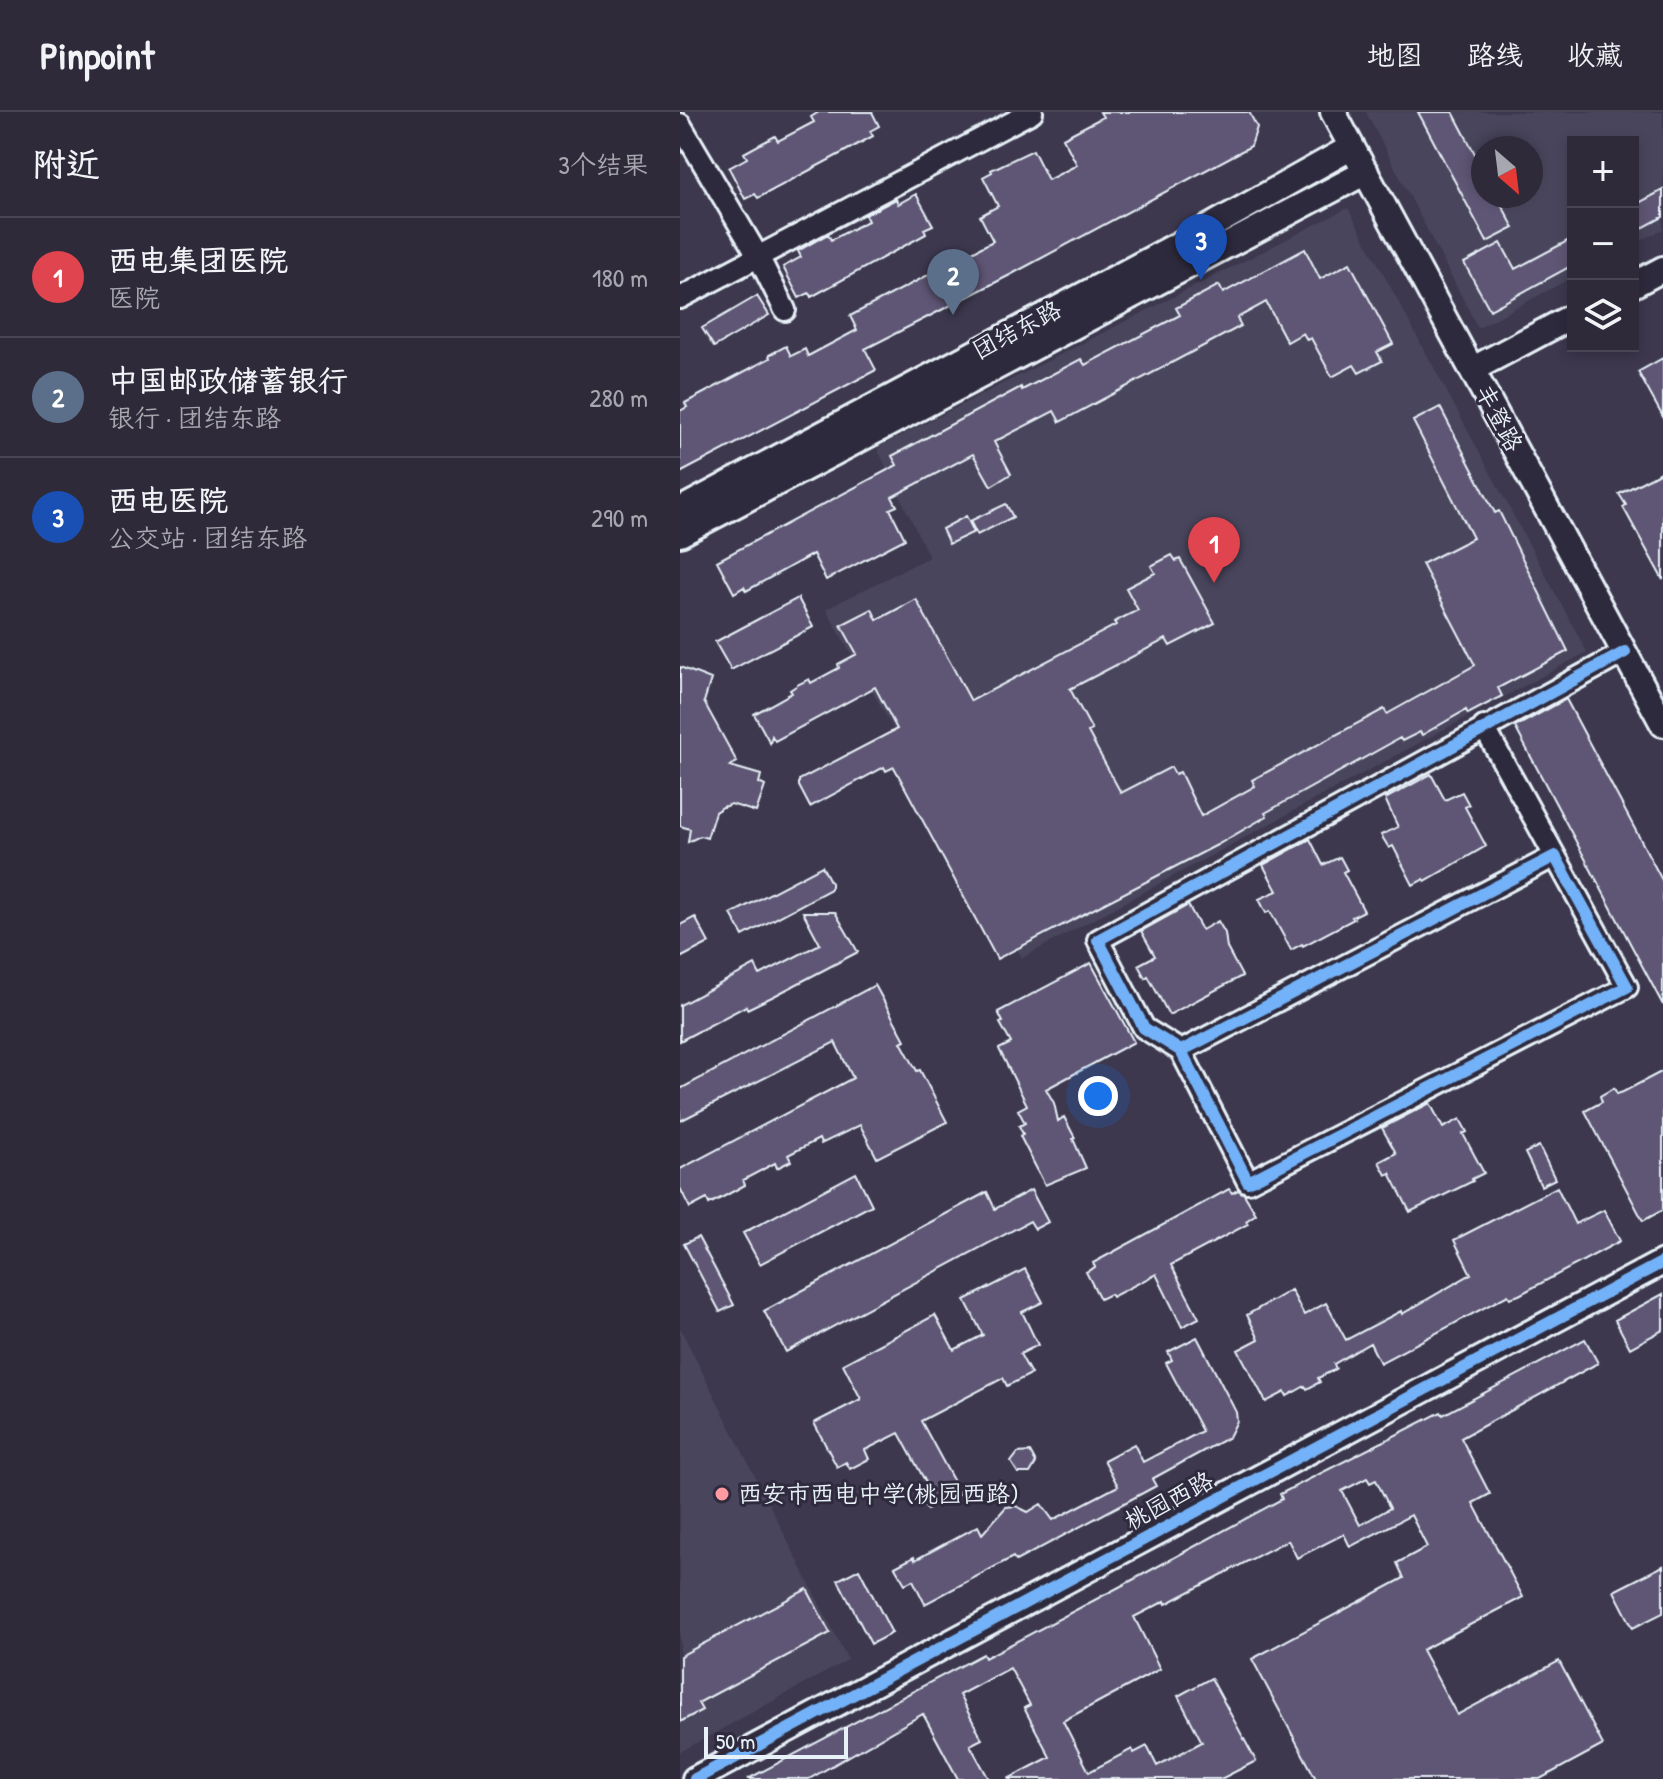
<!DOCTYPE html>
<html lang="zh">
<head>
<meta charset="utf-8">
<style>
  body { margin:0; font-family:"Patrick Hand","LXGW WenKai TC",sans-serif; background:#363242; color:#f1f3f6 }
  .controls { position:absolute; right:24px; top:24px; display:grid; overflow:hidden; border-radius:0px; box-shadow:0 4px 12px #0003 }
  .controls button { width:72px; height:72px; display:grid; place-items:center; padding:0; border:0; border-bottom:2px solid #494654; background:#2e2a3a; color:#f1f3f6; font:40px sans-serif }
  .compass { position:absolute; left:791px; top:24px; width:72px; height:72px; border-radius:50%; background:#2e2a3a; box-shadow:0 4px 12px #0003; rotate:152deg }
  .scale { position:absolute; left:24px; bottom:20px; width:144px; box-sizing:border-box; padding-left:8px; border:4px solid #e8f1f8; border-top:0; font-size:22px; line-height:28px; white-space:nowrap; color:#e8f1f8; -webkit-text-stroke:6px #2f2a3d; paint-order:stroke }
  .you { position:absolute; left:418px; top:984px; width:28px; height:28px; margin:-20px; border:6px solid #fff; border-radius:50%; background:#1a73e8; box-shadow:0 0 0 12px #1a73e833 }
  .badge { display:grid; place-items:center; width:52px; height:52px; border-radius:50%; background:#e69b98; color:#fff; font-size:26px; font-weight:700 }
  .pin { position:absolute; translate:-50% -66px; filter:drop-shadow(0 2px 4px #0008) }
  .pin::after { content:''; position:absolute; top:42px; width:28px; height:24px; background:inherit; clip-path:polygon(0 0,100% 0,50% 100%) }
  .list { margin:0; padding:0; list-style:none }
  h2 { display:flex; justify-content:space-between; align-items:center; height:104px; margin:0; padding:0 32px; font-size:34px }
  h2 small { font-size:26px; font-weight:400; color:#a7a7af }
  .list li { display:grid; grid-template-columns:52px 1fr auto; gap:24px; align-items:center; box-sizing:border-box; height:120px; padding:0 32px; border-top:2px solid #494654 }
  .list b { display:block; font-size:30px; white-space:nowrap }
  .list p { margin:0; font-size:26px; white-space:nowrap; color:#a7a7af }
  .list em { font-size:26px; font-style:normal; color:#a7a7af }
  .icon { flex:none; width:44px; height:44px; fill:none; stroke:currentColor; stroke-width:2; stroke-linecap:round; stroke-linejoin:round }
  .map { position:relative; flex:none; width:983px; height:1667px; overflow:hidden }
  header { display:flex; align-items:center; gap:48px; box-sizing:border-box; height:112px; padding:0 40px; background:#2e2a3a; border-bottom:2px solid #494654 }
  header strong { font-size:38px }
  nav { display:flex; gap:44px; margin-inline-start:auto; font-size:28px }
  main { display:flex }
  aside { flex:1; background:#2e2a3a }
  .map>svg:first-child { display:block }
</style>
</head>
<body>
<header>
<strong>Pinpoint</strong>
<nav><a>地图</a><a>路线</a><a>收藏</a></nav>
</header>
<main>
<aside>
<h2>附近<small>3个结果</small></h2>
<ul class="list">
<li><span class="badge" style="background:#e0444e">1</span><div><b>西电集团医院</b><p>医院</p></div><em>180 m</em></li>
<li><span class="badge" style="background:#5c6f8a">2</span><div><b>中国邮政储蓄银行</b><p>银行 · 团结东路</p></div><em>280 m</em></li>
<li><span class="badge" style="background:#1a4fb4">3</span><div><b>西电医院</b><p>公交站 · 团结东路</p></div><em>290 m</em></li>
</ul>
</aside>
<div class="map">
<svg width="983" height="1667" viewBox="0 0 983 1667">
  <rect width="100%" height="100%" fill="#3d384e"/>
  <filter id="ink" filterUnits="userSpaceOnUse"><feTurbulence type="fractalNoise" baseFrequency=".0125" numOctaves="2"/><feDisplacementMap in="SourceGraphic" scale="16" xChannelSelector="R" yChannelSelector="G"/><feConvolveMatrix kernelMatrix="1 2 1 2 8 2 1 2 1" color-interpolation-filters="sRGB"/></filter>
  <g filter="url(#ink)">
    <path fill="#4a455c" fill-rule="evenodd" d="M686,0H983V117L953,133V30H893V165L798,216ZM803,36H851V84H803Z
      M668,96L907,540L342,846L146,497L249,445L197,336Z
      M0,1216L168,1548L0,1640Z"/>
    <path fill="#5f5774" stroke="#e8f1f8" stroke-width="2" fill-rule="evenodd" d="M139,0H192L199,14L190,19L193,24L160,42L78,86L75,82L65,87L49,56L67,46L64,41L95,24L98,29L134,10L131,5Z
      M420,0H569L577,15L571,34L332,162L185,237L196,258L0,361V299L7,295L5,291L90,246L89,243L106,234L111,244L125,237L128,244L177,218L170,204L313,129L300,104L318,94L303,65L312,60L311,58L353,38L368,68L397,53L383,26L423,5Z
      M738,0H773L803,57V84H817L834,116L807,130Z
      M983,78V105L953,121V94Z
      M236,82L253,113L244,117L246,122L131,185L129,181L119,186L103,155L121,145L118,139L148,122L151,128L188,109L185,103L216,87L218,92Z
      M893,126V153L810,198L784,151L821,131L835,157Z
      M625,137L640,167L670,151L713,232L697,240L702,249L679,261L674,253L652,265L631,226L627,228L623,221L607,230L586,190L557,206L561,214L380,310L374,299L314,330L331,362L311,374L293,342L212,385L217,394L210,397L225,427L146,468L133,442L66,479L64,475L54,481L37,449L217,353L212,344L341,275L342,278L401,247L405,253L500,203L496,196L539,173L543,181Z
      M77,184L89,203L34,235L22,216Z
      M983,246V305L958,260Z
      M760,295L815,401L819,399L888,539L818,576L822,584L788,602L786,598L742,623L740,620L722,629L720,626L585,701L587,704L537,733L317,847L214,655L206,659L204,655L130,695L119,674V668L217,617L195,575L95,629L92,624L90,631L74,602L112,581L110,578L119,572L129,567L131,571L159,556L158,552L177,542L161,513L192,497L197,508L236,487L291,589L436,513L434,510L458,498L446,476L475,461L471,454L492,443L496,449L500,447L535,511L490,534L486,527L390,577L412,618L408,620L441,681L491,655L495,662L500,660L521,704L575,674L572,668L704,597L707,602L795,553L742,452L793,426L733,309Z
      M983,359V468L943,395L946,393L939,382Z
      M326,392L333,405L297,423L290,409Z
      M286,404L294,420L269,432L262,417Z
      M118,486L133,515L51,558L35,530Z
      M0,555L31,567L24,590L57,650L50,654L81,663L79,671L85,674L76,700L51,692L43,695L35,700L27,726L20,724L8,730L10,717L0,714Z
      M886,587L983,770V893L835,615Z
      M751,662L765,688L782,680L789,693L785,695L806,734L745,769L744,767L733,773L713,734L709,736L701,723L718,715L705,687Z
      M630,727L643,753L660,745L667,758L663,760L684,799L672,805L674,807L623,834L622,832L611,838L590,799L586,801L579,787L597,779L583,753Z
      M142,754L151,771V777L63,824L51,802Z
      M508,793L522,818L538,809L545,821L547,836L562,864L489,903L468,864L465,866L458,853L475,844L461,819Z
      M123,800H155L178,840L94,884L67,897L66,894L0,929V893L75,853L80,863L140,832Z
      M15,805L29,831L0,846V813Z
      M411,851L454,930L366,977L374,991L378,1009L384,1005L395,1026L393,1027L406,1056L365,1073L340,1024L343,1022L339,1014L345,1011L338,998L347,993L319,937L331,931L320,911L323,910L318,900Z
      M195,873L225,928L221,930L237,959L240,958L267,1010L197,1046L180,1013L141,1032L139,1027L108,1043L111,1049L97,1056L95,1051L63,1068L65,1073L43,1085L29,1092L27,1087L10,1096L0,1076V1057L173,966L155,930L0,1009V977Z
      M983,959V1098L963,1109L905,999L922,990L920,984L934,976L937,982L943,980Z
      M750,991L763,1016L780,1007L787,1020L783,1022L804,1061L792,1067L793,1069L730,1100L710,1061L706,1063L699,1050L716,1041L702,1016Z
      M859,1034L875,1067L861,1074L845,1041Z
      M176,1061L192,1093L80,1152L63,1121Z
      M877,1075L895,1112L924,1098L940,1129L839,1183L830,1186L828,1183L700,1251L690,1231L654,1252L656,1257L638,1266L640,1270L627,1277L625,1274L607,1284L605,1280L586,1290L558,1238L579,1227L567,1203L611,1178L624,1203L646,1191L666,1228L721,1199L722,1202L791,1162L774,1128Z
      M549,1077L552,1081L558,1078L564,1082L576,1102L566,1109L568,1112L491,1153L519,1206L502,1215L476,1162L432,1185L430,1182L420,1187L406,1160L415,1155L413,1151Z
      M351,1078L368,1110L355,1117L350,1109L106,1240L84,1199L307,1080L315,1097Z
      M18,1125L54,1193L40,1200L4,1132Z
      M345,1157L363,1190L342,1200L358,1233L340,1242L351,1262L327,1274L323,1266L241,1309L280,1381L247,1398L238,1382L249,1376L219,1321L185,1338L189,1347L170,1357L166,1350L157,1355L134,1311L181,1287L163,1252L255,1203L274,1238L303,1223L285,1188Z
      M983,1182V1218L950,1236L935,1208Z
      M517,1225L556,1300L557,1309L549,1325L472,1367L476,1374L336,1449L333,1445L245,1492L233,1468L225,1472L215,1455L234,1445L235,1448L298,1414L302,1422L326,1395L336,1394L348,1400L361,1392L373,1408L438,1374L424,1348L454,1332L463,1350L522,1319L486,1251L492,1248L488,1240Z
      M905,1227L918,1251L781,1326L810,1382L793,1391L843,1485L742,1538L777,1603L879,1549L923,1633L860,1667H636L572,1547L724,1466L717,1451L747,1435L731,1403L670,1435L664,1422L617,1446L608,1428L486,1492L485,1489L454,1505L480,1557L383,1609L409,1660L452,1637L454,1641L467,1634L477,1654L522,1630L498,1584L531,1566L576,1649L541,1667H328L370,1645L344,1596L350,1593L330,1556L279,1583L302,1627L290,1633L309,1667H278L243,1602L129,1667H68L303,1542L305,1546L460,1464L602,1387L600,1382L761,1300L763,1303ZM687,1366L690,1371L696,1368L710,1396L680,1413L662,1379Z
      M350,1340L356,1351L350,1361H338L331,1350L338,1341Z
      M983,1454V1501L953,1516L934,1479Z
      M179,1457L212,1521L191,1532L158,1468Z
      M127,1477L150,1521L18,1591L22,1598L0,1610V1544Z"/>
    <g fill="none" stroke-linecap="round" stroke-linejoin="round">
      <defs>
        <path id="minor" d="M0,12L79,146L105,198
          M0,186L352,0
          M804,615L875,744
          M501,939L875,744L947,875L568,1070L501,939L464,916L418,828L945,540"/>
        <path id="tertiary" d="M653,0L983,612
          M953,173L983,157
          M793,257L893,204
          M0,398L501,131L672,35
          M0,422L686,60
          M15,1667L983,1150"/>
      </defs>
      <use href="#minor" stroke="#e8f1f8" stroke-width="26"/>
      <use href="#tertiary" stroke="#e8f1f8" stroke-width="30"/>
      <use href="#minor" stroke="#2f2a3d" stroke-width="20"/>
      <use href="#tertiary" stroke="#2f2a3d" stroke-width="24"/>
      <defs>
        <path id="cycleway" d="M501,939L875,744L947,875L568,1070L501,939L464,916L418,828L945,540
          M15,1667L983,1150"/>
      </defs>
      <use href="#cycleway" stroke="#2f2a3d" stroke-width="17"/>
      <use href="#cycleway" stroke="#73b2f8" stroke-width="12"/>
    </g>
  </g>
  <circle fill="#ff9aa2" stroke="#2f2a3d" stroke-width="3" cx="42" cy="1382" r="8"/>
  <g text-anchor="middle" stroke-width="6" stroke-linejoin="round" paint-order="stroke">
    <g font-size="24" fill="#e8f1f8" stroke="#2f2a3d">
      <text transform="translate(337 218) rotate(-28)" y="8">团结东路</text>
      <text transform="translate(819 306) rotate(62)" y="8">丰登路</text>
      <text transform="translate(489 1389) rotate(-28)" y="8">桃园西路</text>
    </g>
    <g font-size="24" fill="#e8f1f8" stroke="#2f2a3d" text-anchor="start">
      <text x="58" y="1390">西安市西电中学(桃园西路)</text>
    </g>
  </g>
</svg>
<div class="controls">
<button>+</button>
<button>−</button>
<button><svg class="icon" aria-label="layers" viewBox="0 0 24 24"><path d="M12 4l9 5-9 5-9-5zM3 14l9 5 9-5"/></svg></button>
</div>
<svg class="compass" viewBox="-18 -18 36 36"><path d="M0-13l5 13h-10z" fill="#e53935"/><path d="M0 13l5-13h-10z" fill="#a7a7af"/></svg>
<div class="scale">50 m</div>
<div class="you"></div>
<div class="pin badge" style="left:534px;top:471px;background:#e0444e">1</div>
<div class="pin badge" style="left:273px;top:203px;background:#5c6f8a">2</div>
<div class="pin badge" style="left:521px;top:168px;background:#1a4fb4">3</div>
</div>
</main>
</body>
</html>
